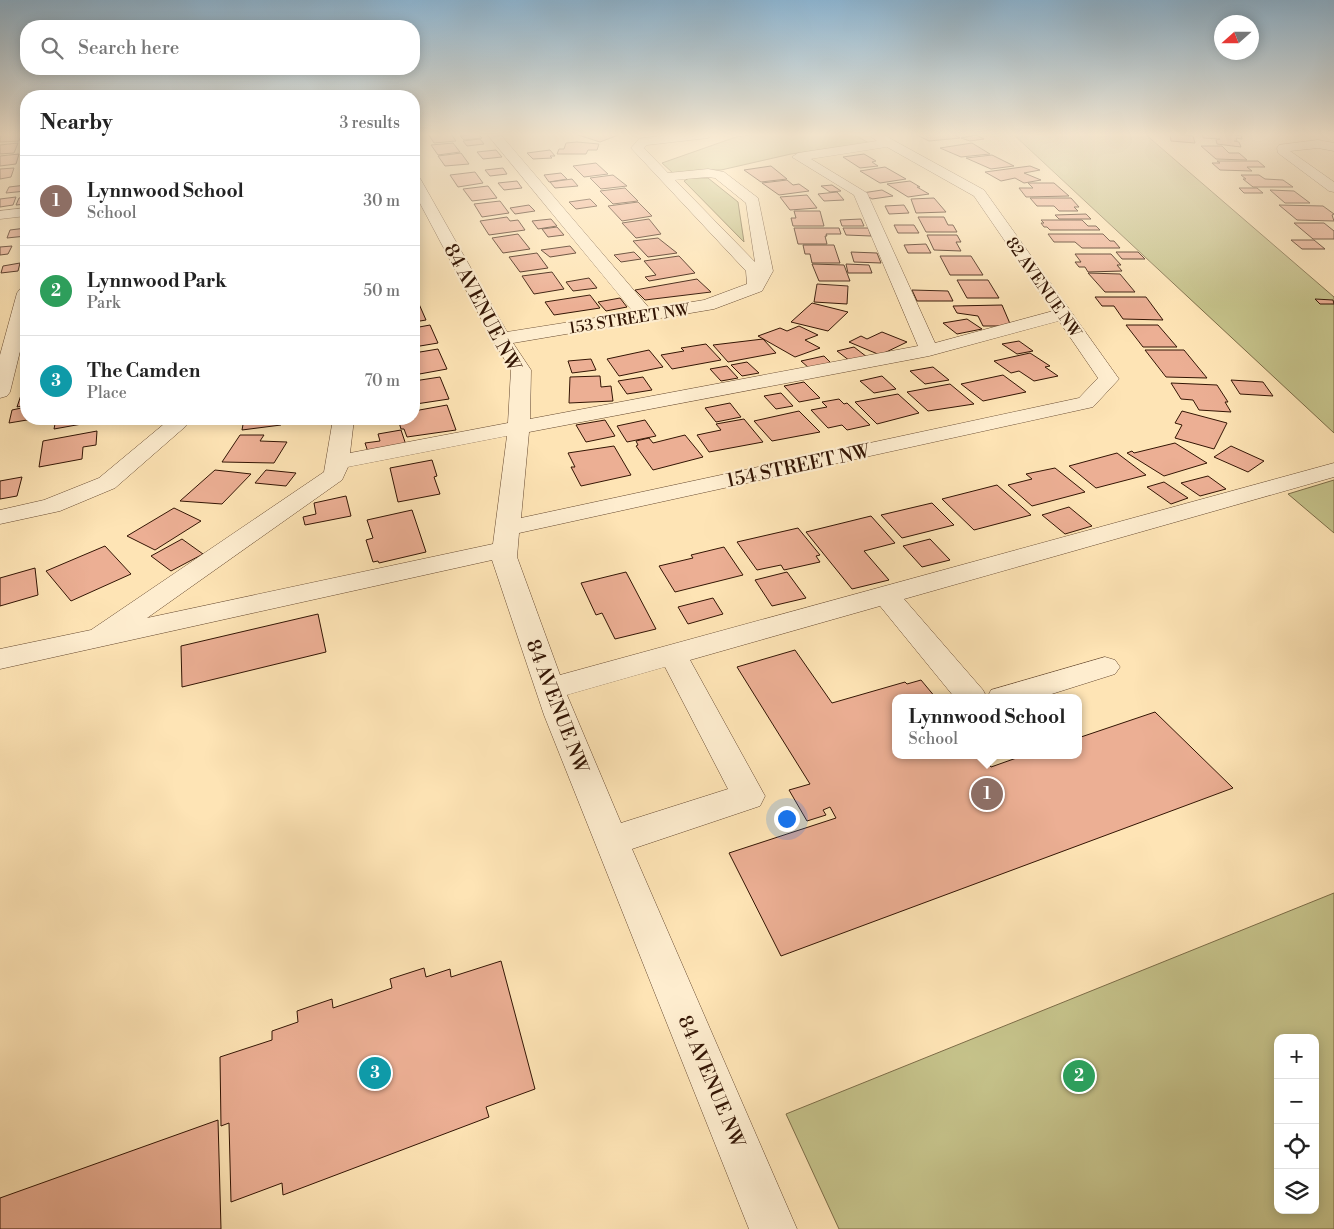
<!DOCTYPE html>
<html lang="en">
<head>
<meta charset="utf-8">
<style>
  body { margin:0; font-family:"Libre Bodoni",serif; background:#f6f6f6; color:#222 }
  .controls { position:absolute; right:15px; bottom:15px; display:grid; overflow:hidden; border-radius:10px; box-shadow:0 2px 12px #0003 }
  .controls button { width:45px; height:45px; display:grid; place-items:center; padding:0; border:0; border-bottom:1px solid #e0e0e0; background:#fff; color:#222; font:25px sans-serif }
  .compass { position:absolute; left:1214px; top:15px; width:45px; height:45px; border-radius:50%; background:#fff; box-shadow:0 2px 12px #0003; rotate:249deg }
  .you { position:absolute; left:786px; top:818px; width:18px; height:18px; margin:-12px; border:4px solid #fff; border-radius:50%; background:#1a73e8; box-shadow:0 0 0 8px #1a73e833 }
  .badge { display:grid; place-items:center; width:32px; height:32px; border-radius:50%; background:#ea580c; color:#fff; font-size:16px; font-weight:700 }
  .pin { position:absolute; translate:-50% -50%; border:2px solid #fff; box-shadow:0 1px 5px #0006 }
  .popup { position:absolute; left:892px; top:694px; width:190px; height:65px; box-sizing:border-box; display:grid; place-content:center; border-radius:10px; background:#fff; filter:drop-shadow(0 1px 4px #0005); font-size:16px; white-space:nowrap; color:#767676 }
  .popup b { font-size:19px; color:#222 }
  .popup::after { content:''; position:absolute; left:50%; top:100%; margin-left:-10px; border:10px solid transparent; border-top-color:#fff }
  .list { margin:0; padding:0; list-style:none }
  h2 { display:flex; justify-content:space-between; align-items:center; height:65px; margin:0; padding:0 20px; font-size:21px }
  h2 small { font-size:16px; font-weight:400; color:#767676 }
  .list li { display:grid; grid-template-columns:32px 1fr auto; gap:15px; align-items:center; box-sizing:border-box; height:90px; padding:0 20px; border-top:1px solid #e0e0e0 }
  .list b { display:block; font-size:19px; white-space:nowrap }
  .list p { margin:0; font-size:16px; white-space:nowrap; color:#767676 }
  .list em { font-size:16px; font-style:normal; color:#767676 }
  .icon { flex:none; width:28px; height:28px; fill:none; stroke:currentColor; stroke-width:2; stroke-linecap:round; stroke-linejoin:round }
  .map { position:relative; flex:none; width:1334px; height:1229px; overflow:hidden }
  .search { position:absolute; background:#fff; box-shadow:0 2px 12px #0003; left:20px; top:20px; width:400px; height:55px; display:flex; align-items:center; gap:12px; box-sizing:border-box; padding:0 18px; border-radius:20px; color:#767676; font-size:19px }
  .panel { position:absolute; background:#fff; box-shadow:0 2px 12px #0003; left:20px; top:90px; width:400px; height:335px; border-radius:20px }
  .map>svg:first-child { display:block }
</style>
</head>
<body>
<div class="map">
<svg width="1334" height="1229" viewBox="0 0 1334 1229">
  <rect width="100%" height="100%" fill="#fee4b5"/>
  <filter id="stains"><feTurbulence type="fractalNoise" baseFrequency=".004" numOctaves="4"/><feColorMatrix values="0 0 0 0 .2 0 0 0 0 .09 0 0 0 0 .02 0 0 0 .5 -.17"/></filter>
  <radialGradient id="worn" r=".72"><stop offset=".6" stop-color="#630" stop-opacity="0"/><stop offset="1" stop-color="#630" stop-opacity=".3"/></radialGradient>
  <path fill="#c5c28a" stroke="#7c6c47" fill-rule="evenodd" d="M758,134H853L869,143L791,154L721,170H707L674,174L662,163L736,137Z
    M1013,134H1145L1334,297V433Z
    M689,178H708L738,202L744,242L684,181Z
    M1334,480V533L1288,494Z
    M1334,893V1229H839L786,1114ZM1278,1038H1315V1210H1278Z"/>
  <path fill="#ecaf94" stroke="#331504" d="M1,134H22L19,141L0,142Z
    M428,134H451L456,141L434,143Z
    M478,134L482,138L464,140L460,136Z
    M583,134H621L600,142L578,135Z
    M926,134H953L960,138L929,141L917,135Z
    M1170,134L1193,136L1195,143L1171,141Z
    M1202,134L1241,135L1242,139L1236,138L1237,141H1234L1239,142L1241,147L1217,144L1216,140L1220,139L1203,138Z
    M976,135L984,139L970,141L961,138Z
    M480,139L484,144L467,146L463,141Z
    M577,142L599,144L597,150H588L586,154H557L559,149H564L566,143Z
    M18,143L14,153L0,154V145Z
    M453,143L460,152L438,155L431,145Z
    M972,143L990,154L961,157L940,148Z
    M1201,146H1222L1229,153H1239L1247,160L1216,159Z
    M496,150L502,157L483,159L477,152Z
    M550,150L555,156H550L552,158L533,159L527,153Z
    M461,153L469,164L445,166L438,156Z
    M19,154L16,164L0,166V156Z
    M864,154L876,161L872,162L878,166L860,168L843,157Z
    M992,155L1014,166L991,169L966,158Z
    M1217,161H1258L1265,167H1247L1252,171L1220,170L1212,163H1220Z
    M596,163L608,174L584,177L573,166Z
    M771,166L787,179L761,182L744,170Z
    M1030,166L1040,170L1024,173L1041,180L1024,183L1015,178L1001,181L985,172Z
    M885,167L906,179L880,183L860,171Z
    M14,168L11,177L0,179V169Z
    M503,168L507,174L490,176L485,170Z
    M475,172L483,183L458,187L450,175Z
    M561,173L567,179L549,182L544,175Z
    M613,175L627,186L601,189L590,178Z
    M1241,175H1259L1265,179L1283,180L1293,187H1253L1243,179H1246Z
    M572,179L578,186L555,188L550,182Z
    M787,180L793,185L799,184L809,191L779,195L762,183Z
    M517,181L522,188L504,190L498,183Z
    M910,181L920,187H917L929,194L908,197L887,184Z
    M1028,183H1054L1069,196L1026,197L1019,188H1033Z
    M26,185V191L6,193L9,187Z
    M832,185L841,191L830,192L821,186Z
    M488,186L497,198L472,201L463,189Z
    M625,188L638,201L613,204L600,191Z
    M1239,188H1257L1263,193H1244Z
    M882,190L893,196L872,199L862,193Z
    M1270,190L1294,191L1310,203H1285Z
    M837,192L844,200L824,201L818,194Z
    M807,195L817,208L790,210L780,197Z
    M16,197L13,205L0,207V199Z
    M26,197V204L16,205L19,198Z
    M934,198L946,212L916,213L911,199Z
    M1030,198H1071L1079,207H1074L1078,211H1059L1054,206H1037Z
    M590,199L597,206L576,209L569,202Z
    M500,201L509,213L482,217L474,204Z
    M638,202L652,216L622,221L608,206Z
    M529,205L535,211L515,214L510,208Z
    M904,205L909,213L889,214L885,206Z
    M1279,205L1323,206L1334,214L1332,215L1334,221L1297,220Z
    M794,211H820L824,226H793L791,218H796Z
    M1086,214L1091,219H1059L1055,215Z
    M507,217L510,221L518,220L525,230L489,235L480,221Z
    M918,217H944L948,225H953L957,232H926Z
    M551,219L557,226L538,229L532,221Z
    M649,219L661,234L636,238L622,223Z
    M861,219L864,226H842L840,220Z
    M1041,220H1082L1088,226H1096L1100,230H1050L1047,227H1044L1041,223H1044Z
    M1294,223H1324L1334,231V239H1313Z
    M894,225H914L919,233H898Z
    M557,227L564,235L548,237L542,229Z
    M26,228V236L7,238L10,230Z
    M794,228H839L841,234H826L827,236H825L827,244H798Z
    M843,228H868L871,236L846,235Z
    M518,234L530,249L503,253L492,238Z
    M1048,234H1103L1110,241H1114L1120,248H1082L1075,242H1054Z
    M927,235H957L961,242H956L961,251L934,250Z
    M658,238L677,253L648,257L633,241Z
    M1291,240H1314L1325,249H1302Z
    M926,244L931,253H908L904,245Z
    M803,245H834L840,263H812L810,254H805Z
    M12,246L8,254L0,255V247Z
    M570,246L576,253L550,257L541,250Z
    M634,252L641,259L621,262L614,255Z
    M851,252L877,253L881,263L854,262Z
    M1116,252H1138L1145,259H1122Z
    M537,253L548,268L520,272L509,257Z
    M1075,254H1111L1121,265H1117L1122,271L1088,272L1085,267H1079L1075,262H1081Z
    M679,256L695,273L649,281L645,277L656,275L644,261Z
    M940,256H971L983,275H950Z
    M20,263L18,271L1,273L3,266Z
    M812,264L844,265L850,281H819Z
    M846,264L869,265L872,273H848Z
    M552,272L564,289L534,294L522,276Z
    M1088,273L1120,274L1135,292H1105Z
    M589,278L597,288L573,291L566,282Z
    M697,279L711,292L645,300L635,290Z
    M957,280H988L999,298H967Z
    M817,284L848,286L847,304L814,302Z
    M912,290L948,291L953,301H917Z
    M590,295L600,308L554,315L545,302Z
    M1095,297H1146L1163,320L1123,319L1114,306H1102Z
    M620,298L627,307L606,311L598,302Z
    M1315,299L1333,300L1334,304H1320Z
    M812,303L848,312L828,331L791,322Z
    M414,304H419L426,320L414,322Z
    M1002,305L1011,326H983L978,316L957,313L953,306Z
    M967,319L982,329L957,334L943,323Z
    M430,325L438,343L414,347V328Z
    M1126,325H1158L1177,347H1143Z
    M799,326L818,335L805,340L820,348L795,357L758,336L780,328L787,331Z
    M882,332L907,342L880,355L849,342L861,336L867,339Z
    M763,339L776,353L728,362L713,345Z
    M1019,341L1033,351L1017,354L1002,344Z
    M706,344L721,360L672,369L661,355L684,351L681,348Z
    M854,347L867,357L850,361L837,351Z
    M438,349L447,369L414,375V353Z
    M649,350L663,367L619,376L607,359Z
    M1145,350H1184L1207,378L1166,377Z
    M1030,353L1050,366L1045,367L1058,376L1034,381L1019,371L1011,373L994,361Z
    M824,356L832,364L809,368L801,361Z
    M591,359L596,370L572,373L568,361Z
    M747,362L759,373L742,376L731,365Z
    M727,366L738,378L721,381L710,369Z
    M933,367L949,380L925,384L910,371Z
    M1003,375L1026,392L983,401L961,384Z
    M600,376L601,387L611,386L613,401L569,403L570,377Z
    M882,376L896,389L874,393L860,381Z
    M440,377L449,399L416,404L414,397V381Z
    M643,377L652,390L627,394L618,381Z
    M1231,380L1263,382L1273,396L1240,394Z
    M804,382L820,398L799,402L784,386Z
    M1171,383L1217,385L1228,402H1225L1231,412L1199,410L1193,400L1181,399Z
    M950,384L974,404L928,411L907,392Z
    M781,393L793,406L776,409L764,396Z
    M26,394V405L17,407L21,395Z
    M898,394L919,413L877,424L855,402Z
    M839,399L844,404L847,403L870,425L847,430L842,425L828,428L811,410L827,407L822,402Z
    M730,403L741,417L716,422L705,408Z
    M447,405L456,430L407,437L404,429H401L398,419H414V411Z
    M26,407V419H33L9,423L12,410Z
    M799,411L820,432L772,441L754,421Z
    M1182,411L1227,423L1214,449L1175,438L1182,425L1175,423Z
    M56,419H94L93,422L54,429Z
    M244,419H281V425L242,430Z
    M744,419L763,442L709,452L697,435L721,430L716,424Z
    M605,420L615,436L586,442L576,425Z
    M645,420L656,436L627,442L617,426Z
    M401,430L406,445L368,452L365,443L380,441L378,434Z
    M97,431L96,445L83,447L82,459L39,467L43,441Z
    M240,435H264L260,441L287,442L274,463L222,462Z
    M685,435L703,457L653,470L636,446L638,445L636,441L649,438L653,443Z
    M1175,443L1207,463L1164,476L1127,453L1132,451L1134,453Z
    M614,446L631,475L581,486L571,467H575L568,453Z
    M1231,446L1264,461L1248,472L1214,457Z
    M1117,453L1146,475L1096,488L1069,466Z
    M432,460L437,476L434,477L440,494L398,502L390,468Z
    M1055,468L1085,492L1032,506L1008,485L1032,479L1026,474Z
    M215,470L251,474L222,504L180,501Z
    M266,470L296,473L286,486L255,483Z
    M1208,476L1226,489L1200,496L1181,483Z
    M22,477L17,496L0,499V481Z
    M1164,482L1188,498L1171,504L1147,487Z
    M997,485L1031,515L974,530L942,499Z
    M346,496L351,516L305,525L303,517L316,514L314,503Z
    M932,503L954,525L902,538L881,515Z
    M1069,507L1092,526L1065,534L1042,515Z
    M174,508L201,521L155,550L127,536Z
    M412,510L426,552L379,563L378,561L373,562L366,540L373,538L367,520Z
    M871,516L895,543L864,551L889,580L852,589L806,532Z
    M798,528L820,555L816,556L820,562L784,570L781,565L757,570L737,542Z
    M182,539L203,554L171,571L151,556Z
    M930,539L950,560L922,567L903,546Z
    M105,546L131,574L71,601L46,571Z
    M724,547L743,575L675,592L659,566L693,558L691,555Z
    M35,568L38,595L0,606V578Z
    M626,572L656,629L615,639L602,613L596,615L581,583Z
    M787,572L806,598L772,606L755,580Z
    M713,598L723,614L688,624L678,607Z
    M318,614L326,652L182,687L181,646Z
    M795,650L832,703L905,682L907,684L921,680L936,698H896V755H982L991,767L1025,755H1078V738L1155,712L1233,788L781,956L729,853L836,818L830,807L823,810L826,815L807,821L789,790L810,784L737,667Z
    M501,961L535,1089L486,1107L489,1117L283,1195L282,1183L231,1202L229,1123L221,1126L220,1057L272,1040V1031L298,1022L297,1011L332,999L333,1008L392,988L390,979L424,968L426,977L450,969L451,977Z
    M218,1120L221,1229H0V1198Z"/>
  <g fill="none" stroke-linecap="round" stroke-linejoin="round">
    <defs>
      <path id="minor" d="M487,134H500L650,309L704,300L747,284L746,271L631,148L639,139L643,138L678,134H714L708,138L647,145L644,148L668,173L708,169L724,172L758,198L773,271L762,291L714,309L513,343L531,370L530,419L918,346L854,195L792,157L798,153L877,141L867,134H882L984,190L1119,379L1093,407L519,533L517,557L560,675L1334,463V477L904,599L983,690L987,698H955L880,606L690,660L765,796L760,806L632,849L797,1229H749L544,715L492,560L0,669V649L91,630L324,472L333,419H354L350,453L508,423L511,370L492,339L414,192V176L419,177L421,180L507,332L633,312ZM887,147L974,196L1053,311L935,343L867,193L811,159ZM708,177L715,178L746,203L755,262L675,180ZM1059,321L1098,378L1079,398L521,518L529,432L929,356ZM507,436L493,544L147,618L342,480L348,467ZM665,667L728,789L621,823L567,695Z
        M1318,140L1334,143V151L1318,148L1290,151L1334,182V192L1329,191L1278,153L1277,148L1279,145Z
        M26,208V216L0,219V211Z
        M26,288V327L10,392L7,396L0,398V355L17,293L20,289Z
        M165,419H185L186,426L115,488L60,511L0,524V510L44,500L99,478L164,424Z
        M1105,657L1115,660L1120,667L1115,674L1039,698H987L991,690Z"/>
    </defs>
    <use href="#minor" stroke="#664930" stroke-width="1"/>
    <use href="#minor" fill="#feedcf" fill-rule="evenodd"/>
  </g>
  <linearGradient id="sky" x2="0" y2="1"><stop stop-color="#8db7d5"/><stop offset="0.44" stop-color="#fff3de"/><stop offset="1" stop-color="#fff3de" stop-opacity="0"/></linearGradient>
  <rect width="1334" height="306" fill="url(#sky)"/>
  <g text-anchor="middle" stroke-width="4.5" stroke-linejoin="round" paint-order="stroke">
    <g font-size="16" fill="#331504" stroke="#feedcf">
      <text transform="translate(1044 287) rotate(55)" y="6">82 AVENUE NW</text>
      <text transform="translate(629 318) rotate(-9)" y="6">153 STREET NW</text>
    </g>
    <g font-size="19" fill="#331504" stroke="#feedcf">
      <text transform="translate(483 307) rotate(62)" y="7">84 AVENUE NW</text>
      <text transform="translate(798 465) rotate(-12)" y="7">154 STREET NW</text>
      <text transform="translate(558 706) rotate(69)" y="7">84 AVENUE NW</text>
      <text transform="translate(712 1081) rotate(67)" y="7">84 AVENUE NW</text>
    </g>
  </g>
  <rect width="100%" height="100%" filter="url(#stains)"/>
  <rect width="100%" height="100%" fill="url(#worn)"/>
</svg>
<div class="controls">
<button>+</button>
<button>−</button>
<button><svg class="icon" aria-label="locate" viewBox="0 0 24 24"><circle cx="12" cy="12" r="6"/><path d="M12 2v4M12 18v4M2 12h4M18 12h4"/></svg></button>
<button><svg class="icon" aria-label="layers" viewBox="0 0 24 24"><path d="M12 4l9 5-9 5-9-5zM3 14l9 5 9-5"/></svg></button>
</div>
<svg class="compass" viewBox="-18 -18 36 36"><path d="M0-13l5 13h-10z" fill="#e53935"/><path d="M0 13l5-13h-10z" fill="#767676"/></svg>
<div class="you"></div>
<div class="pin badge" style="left:987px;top:794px;background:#8d6e63">1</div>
<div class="popup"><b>Lynnwood School</b>School</div>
<div class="pin badge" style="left:1079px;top:1076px;background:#2e9e5b">2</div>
<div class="pin badge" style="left:375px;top:1073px;background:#0f9aa8">3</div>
<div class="search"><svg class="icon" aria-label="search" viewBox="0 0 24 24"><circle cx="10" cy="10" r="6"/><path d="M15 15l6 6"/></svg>Search here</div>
<section class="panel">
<h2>Nearby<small>3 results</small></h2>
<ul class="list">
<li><span class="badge" style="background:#8d6e63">1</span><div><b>Lynnwood School</b><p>School</p></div><em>30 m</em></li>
<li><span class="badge" style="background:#2e9e5b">2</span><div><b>Lynnwood Park</b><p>Park</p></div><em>50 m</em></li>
<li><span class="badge" style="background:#0f9aa8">3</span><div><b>The Camden</b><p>Place</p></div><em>70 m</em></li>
</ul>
</section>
</div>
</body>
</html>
